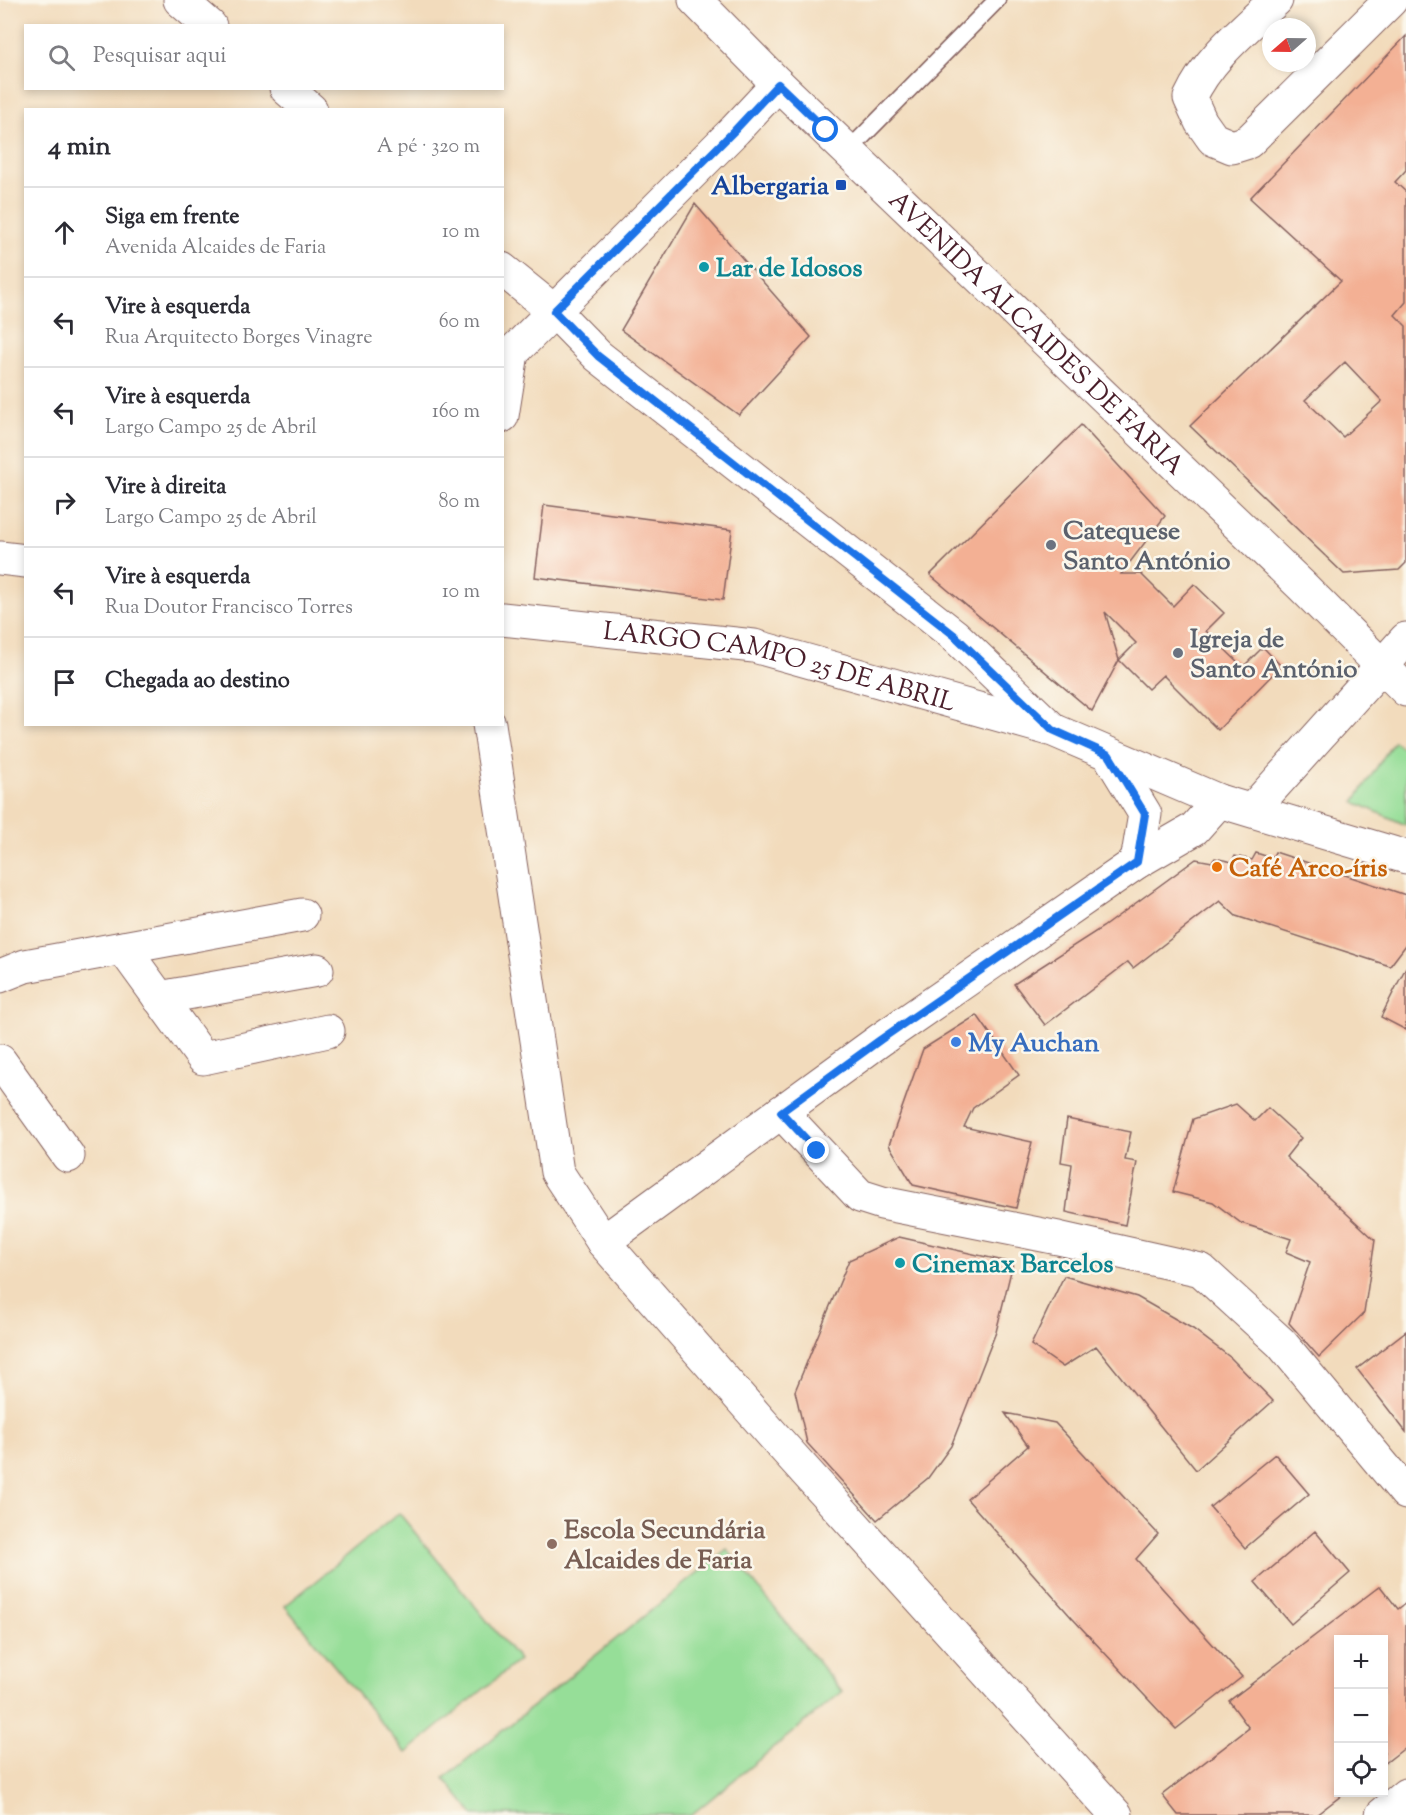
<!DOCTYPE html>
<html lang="pt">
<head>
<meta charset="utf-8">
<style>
  body { margin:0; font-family:"Sorts Mill Goudy",serif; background:#f7f7f7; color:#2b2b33 }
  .controls { position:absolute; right:18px; bottom:18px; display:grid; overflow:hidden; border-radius:0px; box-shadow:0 3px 9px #0003 }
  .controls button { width:54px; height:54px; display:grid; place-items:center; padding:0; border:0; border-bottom:2px solid #e1e1e2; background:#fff; color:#2b2b33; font:30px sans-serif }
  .compass { position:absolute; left:1262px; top:18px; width:54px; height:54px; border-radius:50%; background:#fff; box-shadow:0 3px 9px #0003; rotate:250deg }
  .stop { position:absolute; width:18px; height:18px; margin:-14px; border:4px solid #1a73e8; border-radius:50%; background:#fff }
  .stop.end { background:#1a73e8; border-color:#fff; box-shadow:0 2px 6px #0008 }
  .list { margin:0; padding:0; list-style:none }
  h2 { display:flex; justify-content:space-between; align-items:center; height:78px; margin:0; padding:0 24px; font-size:26px }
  h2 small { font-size:20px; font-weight:400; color:#7c7c81 }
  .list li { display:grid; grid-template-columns:39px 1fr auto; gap:18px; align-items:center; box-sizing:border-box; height:90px; padding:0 24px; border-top:2px solid #e1e1e2 }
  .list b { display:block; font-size:22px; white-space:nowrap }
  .list p { margin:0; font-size:20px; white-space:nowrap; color:#7c7c81 }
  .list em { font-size:20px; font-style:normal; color:#7c7c81 }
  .icon { flex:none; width:33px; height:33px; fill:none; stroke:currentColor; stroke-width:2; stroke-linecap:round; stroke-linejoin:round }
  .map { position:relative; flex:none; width:1406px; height:1815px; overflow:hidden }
  .search { position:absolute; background:#fff; box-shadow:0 3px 9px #0003; left:24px; top:24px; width:480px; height:66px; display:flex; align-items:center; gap:15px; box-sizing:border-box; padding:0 21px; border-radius:0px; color:#7c7c81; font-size:22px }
  .panel { position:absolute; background:#fff; box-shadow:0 3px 9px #0003; left:24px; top:108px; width:480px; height:618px; border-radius:0px }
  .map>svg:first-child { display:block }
</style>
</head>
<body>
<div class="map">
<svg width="1406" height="1815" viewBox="0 0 1406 1815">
  <rect width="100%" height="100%" fill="#fbf7ec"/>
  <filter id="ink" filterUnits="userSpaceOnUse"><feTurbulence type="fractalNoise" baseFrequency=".0167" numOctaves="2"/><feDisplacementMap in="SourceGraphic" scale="12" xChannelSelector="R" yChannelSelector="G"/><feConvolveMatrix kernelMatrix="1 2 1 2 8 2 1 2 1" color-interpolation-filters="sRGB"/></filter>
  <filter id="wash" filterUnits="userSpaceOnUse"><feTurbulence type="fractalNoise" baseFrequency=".008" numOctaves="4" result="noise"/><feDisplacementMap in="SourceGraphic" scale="24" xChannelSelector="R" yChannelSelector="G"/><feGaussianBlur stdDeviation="1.35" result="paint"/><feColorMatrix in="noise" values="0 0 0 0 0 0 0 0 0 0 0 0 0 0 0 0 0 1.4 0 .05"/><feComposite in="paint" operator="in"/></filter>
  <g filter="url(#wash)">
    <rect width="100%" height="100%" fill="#f2dbbc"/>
    <path fill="#96de98" stroke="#707e62" stroke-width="1.5" d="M1394,741L1406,751V825L1354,802Z
      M399,1513L519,1660L406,1753L285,1606Z
      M727,1549L842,1692L691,1815H474L444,1778Z"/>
    <g id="blocks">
      <path fill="#f3b094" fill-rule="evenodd" d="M1406,36V170L1395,182L1406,192V302L1395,315L1406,326V563L1399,570L1344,574L1190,426L1341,281L1250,198ZM1345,362L1382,401L1343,437L1305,400Z
        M695,204L811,337L739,415L621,330Z
        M1081,425L1165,516L1121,574H1141L1173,606L1194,584L1224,613L1206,631L1243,667L1263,647L1281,666L1218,730L1163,675L1148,689L1119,660L1092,711L930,575ZM1105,612L1136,643L1119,660Z
        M544,505L732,530L723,600L535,577Z
        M1275,852L1406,895V945L1390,966L1236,916L1220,901L1133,968L1128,962L1045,1025L1014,984L1103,927L1196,859L1212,862L1215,858L1232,862L1235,856L1252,860L1256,853L1272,858Z
        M1406,967V1030L1381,1017Z
        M977,1015L1019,1075L973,1108L964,1127L1032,1142L1016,1208L913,1185L889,1145L923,1049Z
        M1236,1104L1255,1121L1268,1108L1301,1138L1286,1157L1375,1240L1364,1313L1319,1357L1289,1323L1310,1262L1286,1252L1291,1239L1241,1223L1213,1202L1173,1192L1193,1119Z
        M1067,1119L1131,1132L1125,1160L1137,1162L1125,1225L1066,1212L1072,1164L1061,1162Z
        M899,1237L1013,1263L996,1332L951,1446L928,1478L877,1520L807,1443L795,1391L849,1260Z
        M1064,1276L1137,1297L1193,1329L1231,1358L1273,1401L1196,1470L1096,1346L1063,1367L1031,1345Z
        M1406,1331V1432L1357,1369Z
        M1005,1413L1055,1423L1158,1534L1136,1559L1242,1677L1176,1729L1072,1618L967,1499L1028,1446Z
        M1275,1454L1309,1494L1245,1548L1210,1507Z
        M1315,1531L1350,1573L1291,1624L1255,1582Z
        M1380,1586L1398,1609L1406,1603V1747L1384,1764V1640H1338V1792H1346L1316,1815H1178L1162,1795L1249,1728L1229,1701Z"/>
    </g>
  </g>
  <g filter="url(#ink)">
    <use href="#blocks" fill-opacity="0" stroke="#85615e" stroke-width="1.5"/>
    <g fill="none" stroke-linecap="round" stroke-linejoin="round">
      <defs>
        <path id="service" d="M848,151L997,0"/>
        <g id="minor">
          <path d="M180,0L210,26"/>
          <path d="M1276,0C1245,29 1208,58 1190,98L1201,122L1213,139L1232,147L1248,142L1391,0"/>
          <path d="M286,88L311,110"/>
          <path d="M502,269L554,311L598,356L954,635L1050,727"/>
          <path d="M502,416L512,353L735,130L778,84"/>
          <path d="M0,558L26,561"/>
          <path id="s1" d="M502,619L754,646L1053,730L1219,801L1406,857"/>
          <path d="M489,724L557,1172L603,1242L779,1442L1116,1815"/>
          <path d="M1109,755L1145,814L1137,862"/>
          <path d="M1252,810L1406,639"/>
          <path d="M123,948L203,1058L328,1031"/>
          <path d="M0,976L25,966L302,915"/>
          <path d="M159,998L317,970"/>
          <path d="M0,1061L68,1156"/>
          <path d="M781,1112L860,1196L882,1203L1058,1238L1201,1270L1281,1343L1406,1493"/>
          <path d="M603,1242L880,1040L1137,862L1194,829L1219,801"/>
        </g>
        <g id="tertiary">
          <path id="s2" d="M695,0L778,84L1302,586L1406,690"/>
        </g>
        <path id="secondary" d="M1382,1815L1406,1795"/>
      </defs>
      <use href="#service" stroke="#85615e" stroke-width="19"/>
      <use href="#minor" stroke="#85615e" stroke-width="35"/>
      <use href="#tertiary" stroke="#85615e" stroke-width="35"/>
      <use href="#secondary" stroke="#85615e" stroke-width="35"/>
      <use href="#service" stroke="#fff" stroke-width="16"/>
      <use href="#minor" stroke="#fff" stroke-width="33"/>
      <use href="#tertiary" stroke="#fff" stroke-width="33"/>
      <use href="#secondary" stroke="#fff" stroke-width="33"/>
    </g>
  </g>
  <g fill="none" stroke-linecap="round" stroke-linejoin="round" filter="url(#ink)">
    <path stroke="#1a73e8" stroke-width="8" d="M817,1151L781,1112L880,1040L1137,862L1145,814L1109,755L1053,730L954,635L598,356L554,311L735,130L778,84L826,130"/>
  </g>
  <rect fill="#1a4fb4" stroke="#fbf7ec" stroke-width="2" x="835" y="179" width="12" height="12" rx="3"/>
  <g fill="#0f9aa8" stroke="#fbf7ec" stroke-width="2">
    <circle cx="704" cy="267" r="6"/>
    <circle cx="900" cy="1263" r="6"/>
  </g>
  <g fill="#6b7280" stroke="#fbf7ec" stroke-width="2">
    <circle cx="1051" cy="545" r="6"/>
    <circle cx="1178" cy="653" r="6"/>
  </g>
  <circle fill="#e8710a" stroke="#fbf7ec" stroke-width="2" cx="1217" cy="867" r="6"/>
  <circle fill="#3f7fe0" stroke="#fbf7ec" stroke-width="2" cx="956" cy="1042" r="6"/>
  <circle fill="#8d6e63" stroke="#fbf7ec" stroke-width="2" cx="552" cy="1544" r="6"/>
  <g text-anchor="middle" stroke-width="5" stroke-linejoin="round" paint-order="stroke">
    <g font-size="26" font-weight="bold" fill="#164399" stroke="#fbf7ec" text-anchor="end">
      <text x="829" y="194">Albergaria</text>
    </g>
    <g font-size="26" font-weight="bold" fill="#0d838f" stroke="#fbf7ec" text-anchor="start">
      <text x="716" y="276">Lar de Idosos</text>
      <text x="912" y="1272">Cinemax Barcelos</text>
    </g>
    <g font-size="26" fill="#4a1f2b" stroke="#fbf7ec">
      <text dy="9" stroke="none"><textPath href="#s2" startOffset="477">AVENIDA ALCAIDES DE FARIA</textPath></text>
      <text dy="9" stroke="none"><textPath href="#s1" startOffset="282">LARGO CAMPO 25 DE ABRIL</textPath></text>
    </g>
    <g font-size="26" font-weight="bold" fill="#5b616d" stroke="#fbf7ec" text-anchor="start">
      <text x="1063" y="539">Catequese<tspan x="1063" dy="30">Santo António</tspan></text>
      <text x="1190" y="647">Igreja de<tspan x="1190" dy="30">Santo António</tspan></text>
    </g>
    <g font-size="26" font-weight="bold" fill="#c56008" stroke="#fbf7ec" text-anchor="start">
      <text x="1229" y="876">Café Arco-íris</text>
    </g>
    <g font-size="26" font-weight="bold" fill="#366cbe" stroke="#fbf7ec" text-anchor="start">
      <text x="968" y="1051">My Auchan</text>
    </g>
    <g font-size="26" font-weight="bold" fill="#785e54" stroke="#fbf7ec" text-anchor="start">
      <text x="564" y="1538">Escola Secundária<tspan x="564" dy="30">Alcaides de Faria</tspan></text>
    </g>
  </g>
</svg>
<div class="controls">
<button>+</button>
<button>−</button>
<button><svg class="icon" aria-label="locate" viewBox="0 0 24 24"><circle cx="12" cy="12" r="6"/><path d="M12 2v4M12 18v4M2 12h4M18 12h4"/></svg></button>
</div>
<svg class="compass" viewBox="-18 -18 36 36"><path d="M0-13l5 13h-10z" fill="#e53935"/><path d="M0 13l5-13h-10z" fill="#7c7c81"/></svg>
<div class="stop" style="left:826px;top:130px"></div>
<div class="stop end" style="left:817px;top:1151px"></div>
<div class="search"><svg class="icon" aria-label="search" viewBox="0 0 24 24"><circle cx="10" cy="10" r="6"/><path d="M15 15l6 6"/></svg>Pesquisar aqui</div>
<section class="panel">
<h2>4 min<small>A pé · 320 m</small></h2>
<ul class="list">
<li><svg class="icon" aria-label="ahead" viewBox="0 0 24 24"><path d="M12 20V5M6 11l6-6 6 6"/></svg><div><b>Siga em frente</b><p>Avenida Alcaides de Faria</p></div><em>10 m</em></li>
<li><svg class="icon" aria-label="left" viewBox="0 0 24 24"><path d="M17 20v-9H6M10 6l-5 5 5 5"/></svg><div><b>Vire à esquerda</b><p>Rua Arquitecto Borges Vinagre</p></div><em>60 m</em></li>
<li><svg class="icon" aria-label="left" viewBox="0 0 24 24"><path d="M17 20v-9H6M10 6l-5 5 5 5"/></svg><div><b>Vire à esquerda</b><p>Largo Campo 25 de Abril</p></div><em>160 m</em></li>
<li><svg class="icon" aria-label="right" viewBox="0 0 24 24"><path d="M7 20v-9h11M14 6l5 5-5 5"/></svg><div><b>Vire à direita</b><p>Largo Campo 25 de Abril</p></div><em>80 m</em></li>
<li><svg class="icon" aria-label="left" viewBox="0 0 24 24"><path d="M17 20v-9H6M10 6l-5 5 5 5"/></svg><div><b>Vire à esquerda</b><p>Rua Doutor Francisco Torres</p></div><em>10 m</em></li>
<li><svg class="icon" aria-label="arrive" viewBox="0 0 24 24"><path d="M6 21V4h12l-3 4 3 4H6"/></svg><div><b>Chegada ao destino</b></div></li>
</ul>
</section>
</div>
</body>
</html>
